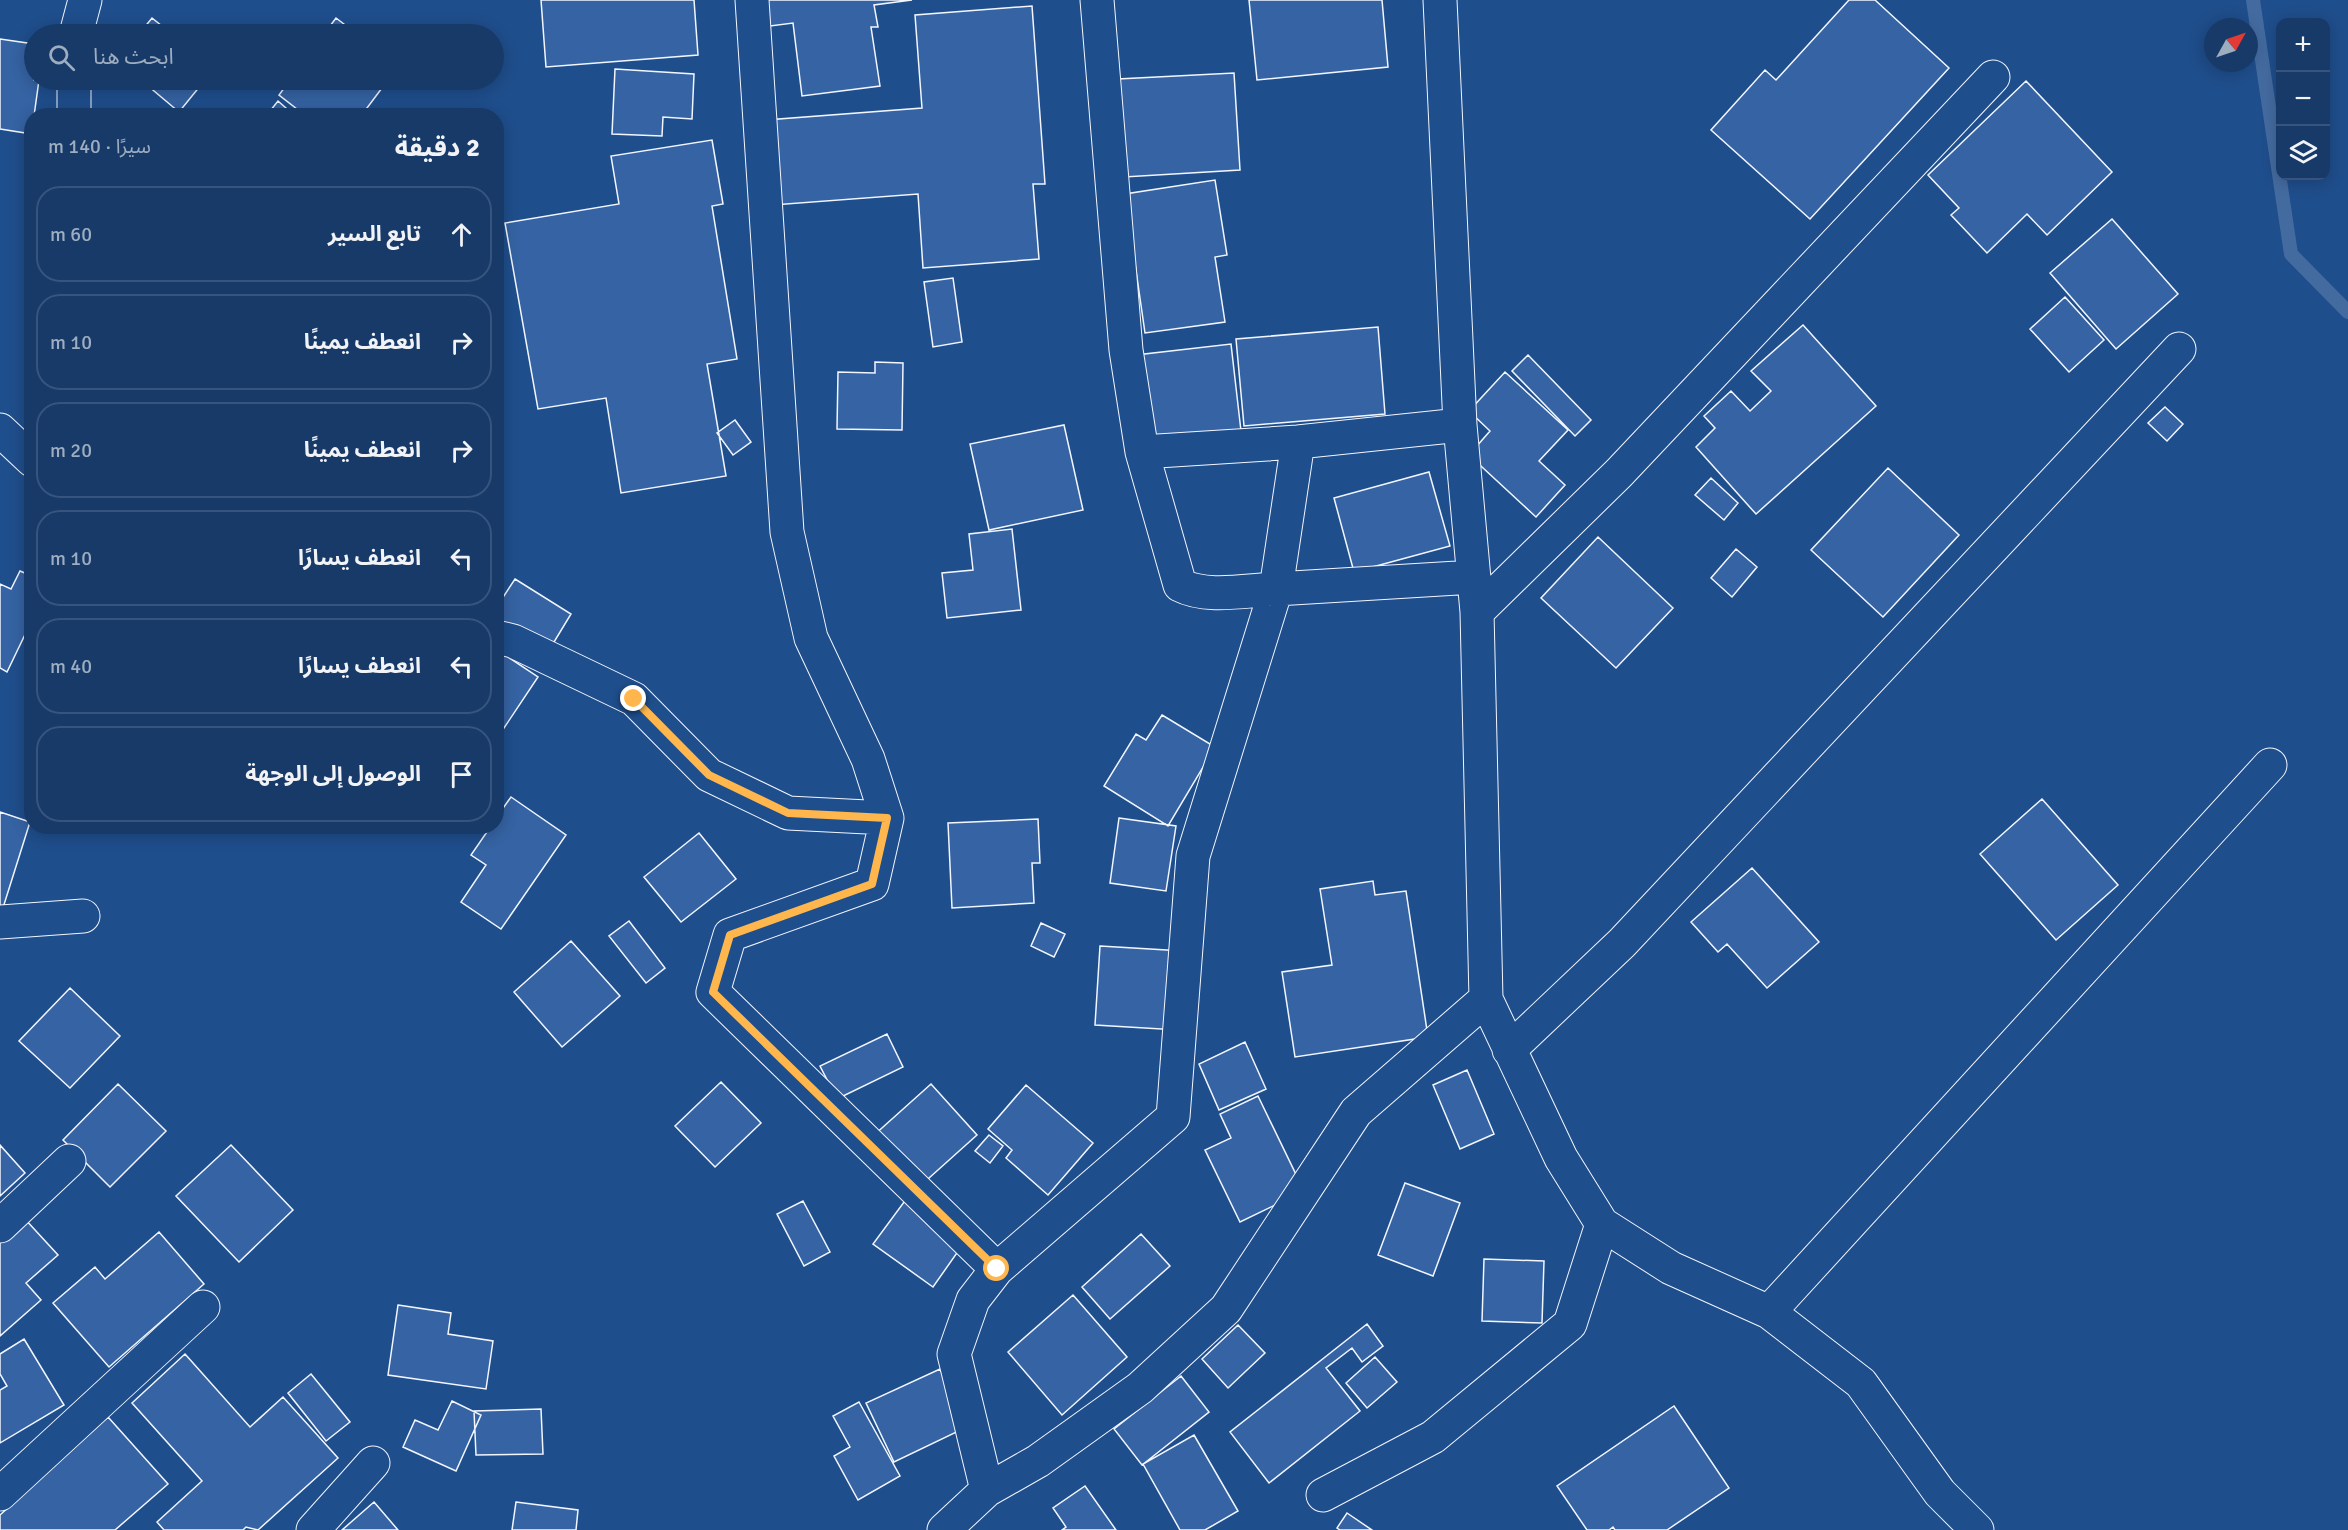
<!DOCTYPE html>
<html lang="ar">
<head>
<meta charset="utf-8">
<style>
  body { margin:0; font-family:Signika,"Noto Sans Arabic",sans-serif; background:#20416f; color:#f1f3f6; direction:rtl }
  .controls { position:absolute; right:18px; top:18px; display:grid; overflow:hidden; border-radius:12px; box-shadow:0 3px 15px #0003 }
  .controls button { width:54px; height:54px; display:grid; place-items:center; padding:0; border:0; border-bottom:2px solid #36547d; background:#173a69; color:#f1f3f6; font:30px sans-serif }
  .compass { position:absolute; left:2204px; top:18px; width:54px; height:54px; border-radius:50%; background:#173a69; box-shadow:0 3px 15px #0003; rotate:50deg }
  .stop { position:absolute; width:18px; height:18px; margin:-14px; border:4px solid #ffb74d; border-radius:50%; background:#fff }
  .stop.end { background:#ffb74d; border-color:#fff; box-shadow:0 2px 6px #0008 }
  .list { margin:0; padding:0; list-style:none }
  h2 { display:flex; justify-content:space-between; align-items:center; height:78px; margin:0; padding:0 24px; font-size:26px }
  h2 small { font-size:20px; font-weight:400; color:#9eadc0 }
  .list li { display:grid; grid-template-columns:39px 1fr auto; gap:18px; align-items:center; box-sizing:border-box; height:96px; margin:0 12px 12px; padding:0 12px; border:2px solid #36547d; border-radius:24px }
  .list b { display:block; font-size:22px; white-space:nowrap }
  .list em { font-size:20px; font-style:normal; color:#9eadc0 }
  .icon { flex:none; width:33px; height:33px; fill:none; stroke:currentColor; stroke-width:2; stroke-linecap:round; stroke-linejoin:round }
  .map { position:relative; flex:none; width:2348px; height:1530px; overflow:hidden; direction:ltr }
  .search { position:absolute; background:#173a69; box-shadow:0 3px 15px #0003; left:24px; top:24px; width:480px; height:66px; display:flex; align-items:center; gap:15px; box-sizing:border-box; padding:0 21px; border-radius:33px; color:#9eadc0; font-size:22px }
  .panel { position:absolute; background:#173a69; box-shadow:0 3px 15px #0003; left:24px; top:108px; width:480px; height:726px; border-radius:24px; direction:rtl }
  .map>svg:first-child { display:block }
</style>
</head>
<body>
<div class="map">
<svg width="2348" height="1530" viewBox="0 0 2348 1530">
  <rect width="100%" height="100%" fill="#1f4e8c"/>
  <g fill="none" stroke-linecap="round" stroke-linejoin="round">
    <path stroke="#446ba0" stroke-width="14" d="M2253,0L2291,254L2348,312"/>
  </g>
  <path fill="#3563a3" stroke="#f2f6ff" stroke-width="1.5" d="M541,0H694L698,55L546,67Z
    M758,0H912L874,5L878,27H871L880,86L802,96L793,23L762,27Z
    M1249,0H1382L1388,67L1257,80Z
    M1849,0H1875L1949,68L1810,219L1711,130L1765,70L1776,80Z
    M1032,6L1045,184H1033L1039,259L923,268L918,194L773,205L766,120L922,108L915,15Z
    M152,18L172,34H139Z
    M336,18L357,34H324Z
    M0,39L34,44V80H39L34,116H32V134L0,129Z
    M615,69L694,74L692,119L663,117L662,136L612,134Z
    M1234,73L1240,170L1124,177L1118,79Z
    M141,80H205L179,112Z
    M290,80H388L361,116H306L279,95Z
    M2026,81L2112,172L2047,235L2027,214L1987,253L1951,215L1959,208L1928,175Z
    M278,101L295,116H266Z
    M712,140L723,204L712,206L737,359L707,364L726,476L621,493L606,398L538,409L505,223L619,204L611,156Z
    M1215,180L1227,255L1215,257L1225,322L1145,333L1125,194Z
    M2112,219L2178,294L2116,349L2050,273Z
    M953,278L962,342L933,347L924,282Z
    M2065,297L2104,340L2069,372L2030,329Z
    M1803,325L1876,406L1756,514L1696,447L1715,428L1704,416L1731,391L1750,411L1771,391L1751,371Z
    M1378,327L1385,414L1244,426L1236,339Z
    M1231,344L1241,431L1146,442L1136,355Z
    M1528,355L1591,420L1575,436L1512,371Z
    M875,362L903,363L902,430L837,429L838,372L875,373Z
    M1505,372L1568,430L1539,461L1565,485L1536,517L1469,455L1490,431L1469,411Z
    M2165,407L2183,424L2167,441L2148,423Z
    M735,420L751,442L733,455L717,433Z
    M1064,425L1083,510L989,530L970,444Z
    M1888,468L1959,535L1883,617L1811,550Z
    M1429,472L1450,546L1354,572L1334,498Z
    M1711,478L1738,503L1724,520L1695,495Z
    M1012,529L1021,610L947,618L942,573L973,570L969,534Z
    M1598,537L1673,608L1616,668L1541,598Z
    M1736,549L1757,567L1732,597L1711,578Z
    M20,571L32,576V620L7,672L0,668V584L11,589Z
    M515,579L571,614L548,652L496,620V608Z
    M496,649L538,677L496,740Z
    M1162,715L1215,747L1168,826L1104,786L1136,734L1146,740Z
    M511,797L566,835L501,929L461,902L486,865L471,855L491,826H496V818Z
    M2042,799L2118,885L2056,940L1980,854Z
    M0,812L30,822L2,911L0,910Z
    M1119,818L1176,826L1166,891L1110,883Z
    M1038,819L1040,863H1032L1034,903L952,908L948,823Z
    M699,833L736,879L681,922L644,877Z
    M1752,868L1819,942L1767,988L1727,944L1718,952L1691,922Z
    M1373,881L1375,895L1406,891L1428,1037L1295,1057L1282,972L1332,965L1320,889Z
    M629,921L665,968L646,983L609,936Z
    M1041,923L1065,934L1054,957L1031,946Z
    M571,941L620,996L562,1047L514,992Z
    M1100,946L1183,951L1178,1030L1095,1025Z
    M70,988L120,1036L70,1088L19,1041Z
    M887,1034L903,1067L837,1099L820,1066Z
    M1245,1042L1266,1089L1219,1110L1199,1064Z
    M1467,1070L1494,1134L1460,1149L1433,1085Z
    M721,1082L761,1123L715,1167L675,1126Z
    M118,1084L166,1131L110,1187L63,1140Z
    M931,1084L977,1135L919,1187L873,1136Z
    M1026,1085L1093,1143L1048,1195L1006,1158L1012,1150L988,1129Z
    M1258,1096L1304,1191L1240,1222L1205,1150L1231,1138L1220,1114Z
    M989,1135L1003,1146L990,1163L975,1151Z
    M0,1145L25,1173L0,1196Z
    M231,1145L293,1210L239,1262L176,1196Z
    M1405,1183L1460,1203L1433,1276L1378,1255Z
    M907,1198L966,1240L933,1287L873,1244Z
    M803,1201L830,1252L804,1266L777,1214Z
    M24,1218L58,1255L26,1283L41,1300L0,1336V1239Z
    M159,1232L204,1284L109,1367L53,1303L95,1267L105,1279Z
    M1141,1234L1170,1266L1110,1319L1082,1287Z
    M1484,1259L1544,1261L1542,1323L1482,1321Z
    M1073,1295L1127,1357L1062,1415L1008,1352Z
    M398,1305L451,1313L448,1334L493,1341L486,1389L388,1375Z
    M1367,1324L1383,1346L1362,1362L1352,1348L1326,1368L1360,1411L1269,1483L1230,1432Z
    M1238,1325L1265,1353L1228,1388L1202,1359Z
    M24,1339L64,1405L0,1443V1390L7,1386L0,1374V1354Z
    M185,1354L250,1427L283,1397L338,1458L258,1530L246,1527L243,1530H164L157,1522L202,1481L132,1403Z
    M1375,1357L1397,1382L1367,1408L1346,1383Z
    M940,1369L967,1427L894,1462L866,1403Z
    M311,1374L350,1422L326,1441L288,1393Z
    M1181,1376L1209,1412L1142,1465L1114,1429Z
    M452,1401L481,1415L456,1471L403,1447L415,1420L438,1430Z
    M859,1402L900,1476L858,1500L834,1456L850,1447L833,1416Z
    M1674,1406L1729,1488L1667,1530H1615L1613,1527L1609,1530H1587L1557,1486Z
    M541,1409L543,1454L476,1455L474,1411Z
    M108,1417L168,1484L115,1530H0V1515Z
    M1194,1435L1238,1511L1205,1530H1180L1143,1464Z
    M1085,1486L1116,1530H1062L1066,1527L1053,1508Z
    M374,1502L398,1530H342Z
    M516,1502L578,1510L576,1530H512Z
    M1347,1513L1372,1530H1340L1337,1528Z"/>
  <g fill="none" stroke-linecap="round" stroke-linejoin="round">
    <defs>
      <path id="minor" d="M752,0L787,532L811,638L868,759L887,818L872,884L730,935L713,992L997,1269
        M1097,0L1126,350L1142,452L1180,585C1207,599 1247,590 1276,589L1298,442
        M76,34L85,0
        M74,116V80
        M0,430L32,460
        M1142,452L1298,442L1460,425
        M1477,612L1619,473L1993,77
        M496,637L513,641L634,699L709,775L788,813L887,818
        M0,922L83,916
        M1509,1050L1622,943L2179,349
        M1602,1224L1671,1268L1769,1312L1861,1383L1940,1493L1977,1530
        M0,1226L69,1161
        M1769,1312L2270,765
        M987,1490L954,1354L973,1300L997,1269L1173,1117L1193,856L1276,589L1474,577
        M0,1494L203,1307
        M1323,1495L1433,1437L1570,1324L1602,1224L1561,1158L1486,999
        M313,1530L373,1463
        M944,1530L987,1490L1038,1461L1140,1388L1226,1309L1356,1112L1486,999L1477,612L1460,425L1440,0"/>
    </defs>
    <use href="#minor" stroke="#f2f6ff" stroke-width="35"/>
    <use href="#minor" stroke="#1f4e8c" stroke-width="33"/>
  </g>
  <g fill="none" stroke-linecap="round" stroke-linejoin="round">
    <path stroke="#ffb74d" stroke-width="8" d="M634,699L709,775L788,813L887,818L872,884L730,935L713,992L997,1269"/>
  </g>
</svg>
<div class="controls">
<button>+</button>
<button>−</button>
<button><svg class="icon" aria-label="layers" viewBox="0 0 24 24"><path d="M12 4l9 5-9 5-9-5zM3 14l9 5 9-5"/></svg></button>
</div>
<svg class="compass" viewBox="-18 -18 36 36"><path d="M0-13l5 13h-10z" fill="#e53935"/><path d="M0 13l5-13h-10z" fill="#9eadc0"/></svg>
<div class="stop" style="left:997px;top:1269px"></div>
<div class="stop end" style="left:634px;top:699px"></div>
<div class="search"><svg class="icon" aria-label="search" viewBox="0 0 24 24"><circle cx="10" cy="10" r="6"/><path d="M15 15l6 6"/></svg>ابحث هنا</div>
<section class="panel">
<h2>2 دقيقة<small>سيرًا · 140 m</small></h2>
<ul class="list">
<li><svg class="icon" aria-label="ahead" viewBox="0 0 24 24"><path d="M12 20V5M6 11l6-6 6 6"/></svg><div><b>تابع السير</b></div><em>60 m</em></li>
<li><svg class="icon" aria-label="right" viewBox="0 0 24 24"><path d="M7 20v-9h11M14 6l5 5-5 5"/></svg><div><b>انعطف يمينًا</b></div><em>10 m</em></li>
<li><svg class="icon" aria-label="right" viewBox="0 0 24 24"><path d="M7 20v-9h11M14 6l5 5-5 5"/></svg><div><b>انعطف يمينًا</b></div><em>20 m</em></li>
<li><svg class="icon" aria-label="left" viewBox="0 0 24 24"><path d="M17 20v-9H6M10 6l-5 5 5 5"/></svg><div><b>انعطف يسارًا</b></div><em>10 m</em></li>
<li><svg class="icon" aria-label="left" viewBox="0 0 24 24"><path d="M17 20v-9H6M10 6l-5 5 5 5"/></svg><div><b>انعطف يسارًا</b></div><em>40 m</em></li>
<li><svg class="icon" aria-label="arrive" viewBox="0 0 24 24"><path d="M6 21V4h12l-3 4 3 4H6"/></svg><div><b>الوصول إلى الوجهة</b></div></li>
</ul>
</section>
</div>
</body>
</html>
